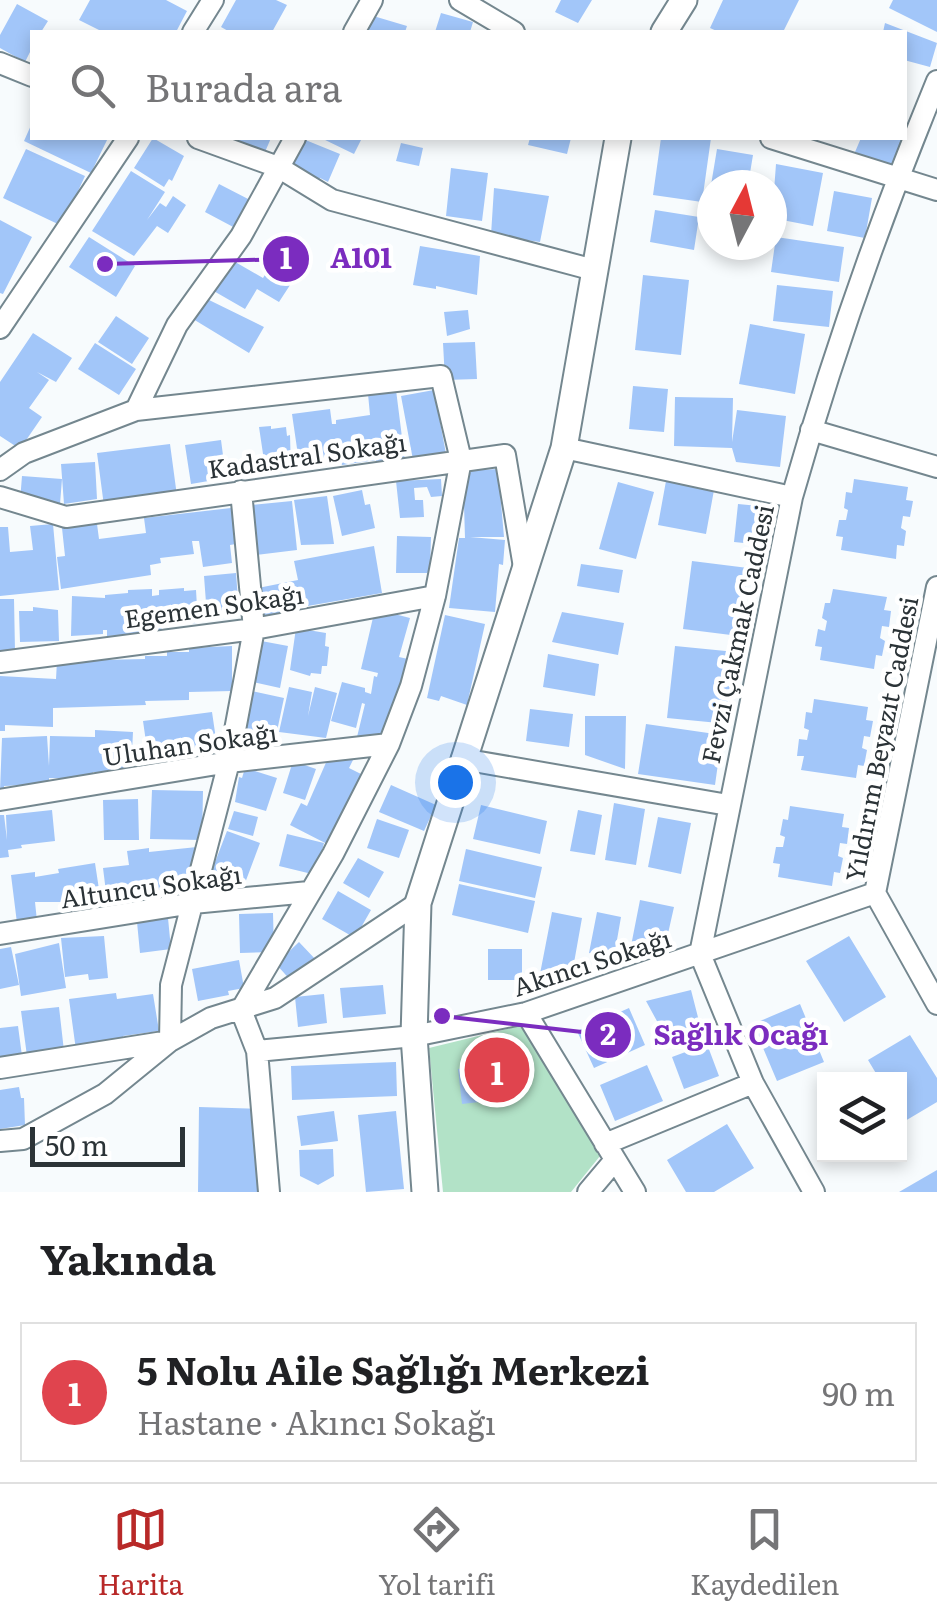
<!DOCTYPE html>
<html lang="tr">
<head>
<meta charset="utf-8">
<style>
  body { margin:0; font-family:Literata,serif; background:#f2f2f2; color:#202124 }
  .controls { position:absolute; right:30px; bottom:30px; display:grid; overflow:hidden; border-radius:0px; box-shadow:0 5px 15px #0003 }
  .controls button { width:90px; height:90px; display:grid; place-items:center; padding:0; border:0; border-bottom:2px solid #e0e0e0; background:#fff; color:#202124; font:50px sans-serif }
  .compass { position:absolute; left:697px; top:170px; width:90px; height:90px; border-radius:50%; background:#fff; box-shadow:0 5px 15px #0003; rotate:7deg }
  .scale { position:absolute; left:30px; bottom:25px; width:155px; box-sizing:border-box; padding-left:10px; border:5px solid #2b3337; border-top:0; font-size:28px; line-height:35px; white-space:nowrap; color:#2b3337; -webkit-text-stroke:8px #fff; paint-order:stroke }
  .you { position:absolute; left:455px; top:782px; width:35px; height:35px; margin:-25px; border:8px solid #fff; border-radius:50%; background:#1a73e8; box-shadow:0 0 0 15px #1a73e833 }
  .badge { display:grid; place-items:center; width:65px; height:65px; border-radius:50%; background:#b82928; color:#fff; font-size:32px; font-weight:700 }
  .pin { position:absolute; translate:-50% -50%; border:5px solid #fff; box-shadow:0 2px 10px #0006 }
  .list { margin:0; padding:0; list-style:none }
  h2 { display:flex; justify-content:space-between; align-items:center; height:130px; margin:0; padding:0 40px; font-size:42px }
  h2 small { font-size:32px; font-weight:400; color:#757577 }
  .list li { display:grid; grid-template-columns:65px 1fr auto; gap:30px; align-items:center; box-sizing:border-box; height:140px; margin:0 20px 20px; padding:0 20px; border:2px solid #e0e0e0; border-radius:0px }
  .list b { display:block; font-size:38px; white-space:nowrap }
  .list p { margin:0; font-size:32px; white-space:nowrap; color:#757577 }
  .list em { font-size:32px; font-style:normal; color:#757577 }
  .icon { flex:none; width:55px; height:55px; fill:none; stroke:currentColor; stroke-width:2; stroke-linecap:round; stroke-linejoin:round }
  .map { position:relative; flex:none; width:937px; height:1192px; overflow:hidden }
  .search { position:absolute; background:#fff; box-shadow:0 5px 15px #0003; left:30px; right:30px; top:30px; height:110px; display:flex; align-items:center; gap:25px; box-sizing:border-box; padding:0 35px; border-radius:0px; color:#757577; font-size:38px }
  .sheet { height:290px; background:#fff }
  nav { display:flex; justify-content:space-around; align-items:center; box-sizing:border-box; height:140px; border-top:2px solid #e0e0e0; background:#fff; font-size:28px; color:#757577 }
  nav a { display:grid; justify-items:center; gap:5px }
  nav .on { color:#b82928 }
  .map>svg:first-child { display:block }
</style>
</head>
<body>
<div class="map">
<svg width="937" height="1192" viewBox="0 0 937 1192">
  <rect width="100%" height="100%" fill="#f7fbfd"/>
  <path fill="#b2e2c7" d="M536,1022L600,1156L571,1192H443L429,1048Z"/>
  <path fill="#a2c6f9" d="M90,0H166L187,11L176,32H103L79,20Z
    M236,0H276L287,5L272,32H230L221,27Z
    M561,0H592L578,23L555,12Z
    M723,0H799L783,32H719L710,28Z
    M893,0H937V32L889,8Z
    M17,4L48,21L41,32H32V48L25,62L0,48V35Z
    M441,13L473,22L470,32H435Z
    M370,15L407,26L405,32H365Z
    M885,23L937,43L930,67L904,60V32H883Z
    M32,123V138H108L91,173L24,141Z
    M153,138L184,156L172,181L169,179L164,187L134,168Z
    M232,138H271L265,152Z
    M321,138H362L354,154Z
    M530,138H571L567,154L528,145Z
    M661,138H711L702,202L653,195Z
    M861,138H903L891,167L855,152Z
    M303,139L340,154L328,182L320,178L318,181L290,170Z
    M401,143L423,148L419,166L396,161Z
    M26,149L85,176L62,226L3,198Z
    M717,149L753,155L748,185H711Z
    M776,164L823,173L813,226L772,218Z
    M451,168L488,173L482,221L446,216Z
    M131,171L165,192L147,220L160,203L166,207L173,196L186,205L168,233L157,226L134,256L92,231Z
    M219,184L252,201L237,229L205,212Z
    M494,188L549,196L540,242L491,235Z
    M834,191L872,198L865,238L827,231Z
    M655,210L699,217L694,250L650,242Z
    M0,220L32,237L3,294L0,293Z
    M89,237L135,266L116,297L69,267Z
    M776,237L844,247L839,282L771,272Z
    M420,246L480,256L477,295L436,286V289L413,285Z
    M230,259L263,278L269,268L292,282L279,302L257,289L245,309L212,290Z
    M643,275L689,280L681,355L635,350Z
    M777,285L833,291L829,327L773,321Z
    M205,298L264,327L249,353L193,319Z
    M468,310L470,329L447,336L444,312Z
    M116,316L149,338L132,364L98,342Z
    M750,324L805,334L795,394L739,384Z
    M33,333L72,358L56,382L37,372L49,380L29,408L42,417L20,449L0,436V382Z
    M475,342L477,379L445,380L443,343Z
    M95,343L136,369L119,395L78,369Z
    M633,386L668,389L664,432L629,429Z
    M396,390L405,461L376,465V460L342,465L341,462L300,469L292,414L330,409L332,424H336V420L370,415L368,394Z
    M434,390L447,459L414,465L401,396Z
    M675,397L733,398L732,442L737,410L786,416L780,467L736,462L732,448L674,446Z
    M271,426V429L286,427L287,436L290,435L291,471L266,474L259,427Z
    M221,440L226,478L191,484L185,445Z
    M170,444L177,496L104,506L97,453Z
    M95,462L97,499L64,504L61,464Z
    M498,469L504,537H470L505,540L503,565L499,564L495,612L449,608L459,538H465L463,471Z
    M22,476L62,479L60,504L20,501Z
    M441,479L442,496L431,497L427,487L414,488L415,500H423L424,517L400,518L396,481Z
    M854,479L908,487L906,500L913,501L910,517L903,516L901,528L906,531L904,546L897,545L896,559L841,550L843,537L836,536L839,520H846L848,510L844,508L846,492L852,493Z
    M666,481L714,490L706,534L658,525Z
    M618,482L654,492L636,559L599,549Z
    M362,490L365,505L370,504L375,528L342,536L333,496Z
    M327,496L334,544L301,545L294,500Z
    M292,501L297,550L256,555L251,505Z
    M738,504L768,507L764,545L734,542Z
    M231,508L236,544L230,545L232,563L203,567L199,541H192L194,554L160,558L161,563L150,565L151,575L61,589L57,557L65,556L62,528L97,524L99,539L146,533L144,518Z
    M53,524L59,590L0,596V527H8L10,552L33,550L30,526Z
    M397,536L431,537L430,570L427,573H396Z
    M374,546L382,593L302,607L303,611L264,619L258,588L298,580L294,561Z
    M692,561L748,568L739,636L683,629Z
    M581,564L623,570L619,593L577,586Z
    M236,573L239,613L207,616L204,576Z
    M184,588V591L196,590L198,623L161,625L162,630H153L154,634L107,636V630H103V634L71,636L72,596L105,598V595L128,593V590L152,589V596L159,595V590Z
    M833,589L887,597L884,610L891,611L889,627L882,626L880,638L885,641L882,656L876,655L874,669L820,660L822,647L815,646L818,629L825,631L827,621L822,618L825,603H830Z
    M0,599H14L15,651L0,650Z
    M33,607L58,610L59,641L20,642L19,611H33Z
    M375,609L410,618L399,657L408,659L385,744L357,737L365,704L362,703L356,728L331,721L342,682L365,688V692L371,694L374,676L377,677L378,673L361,669Z
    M562,612L624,623L618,655L552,642Z
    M445,615L485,624L467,705L441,696L439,701L427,698Z
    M296,628L326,633L325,646L329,647L327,666H322L321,674L311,673L310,676L290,670Z
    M256,640L288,646L280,688L248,681Z
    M232,646V691L189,692V700L145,701L146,705L53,708V727L5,725V731H0V676L56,679L57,661L145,659V656H167V652H189V648Z
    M675,646L736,652L729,724L667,718Z
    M548,654L599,664L595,696L543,687Z
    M289,687L312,692L308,716L315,687L337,693L326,738L279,732Z
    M252,691L284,698L276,736L244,729Z
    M814,699L868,707L866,720L873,721L870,737L864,736L862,748L867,750L864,766L858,765L856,778L801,770L804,756H797L799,739L807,740L809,730L804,728L806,712L812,713Z
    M530,709L573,714L569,747L526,741Z
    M212,712L217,746L197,749L198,757L149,763L143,721Z
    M585,716H626L625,769L585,755Z
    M646,724L722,735L715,785L638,774Z
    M95,730L133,732L131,773L93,772V779L49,778V784L4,786V791H0L2,738L47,736L49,766L50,736L95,737Z
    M340,754L353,760L349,768L367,777L329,845L290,825L301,803L307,806L328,758L336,762Z
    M293,761L316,769L305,800L283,793Z
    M245,768L277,778L266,811L235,802L239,777L242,778Z
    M391,785L436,805L424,831L379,812Z
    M152,790L203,791L202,840L150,839Z
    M138,799L139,840H104L103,800Z
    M614,803L645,809L636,865L605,860Z
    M481,805L547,821L540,854L473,839Z
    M790,806L844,814L842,827L849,828L847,844L840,843L838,856L843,858L840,873L834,872L832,886L778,877L780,864L773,863L776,847H783L785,837L780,835L783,819L788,820Z
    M52,810L55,841L21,845L22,848L8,850L9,857L0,858V815H4L7,840L6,815Z
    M578,810L602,815L595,855L570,851Z
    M234,811L258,817L253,836L228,829Z
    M658,817L691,823L681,874L648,867Z
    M377,819L409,830L399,858L367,848Z
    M227,831L260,843L245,883L212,870Z
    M287,834L324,843L316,875L279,866Z
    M197,847L199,861L192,862L194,875L180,876L183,897L155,901L154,895L135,897L134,887L123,889L124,898L107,900L103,868L129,865L127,851L149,848V852Z
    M466,849L542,867L535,898L459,881Z
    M358,858L384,872L369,898L343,883Z
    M95,863L100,896L63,902H35L37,921L17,923L11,875L35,872V877L59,873L58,869Z
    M459,884L535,901L528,933L452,915Z
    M338,891L371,910L355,938L322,919Z
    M640,900L674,907L667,938L630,951Z
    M552,912L582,918L572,974L539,979Z
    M597,912L621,917L614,957L589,953Z
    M273,913L274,952L240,953L239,914Z
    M168,918L171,949L140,953L137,922Z
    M104,936L108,978L89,980L88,974L65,977L61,938Z
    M849,936L886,997L844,1022L806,961Z
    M299,942L317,961L293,983L276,964Z
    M59,943L66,988L21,996L15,954Z
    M11,947L19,985L0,989V949Z
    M488,949H522V980H488Z
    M239,960L244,988L228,991L229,995L198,1001L192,969Z
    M383,985L386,1014L343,1018L340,988Z
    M691,990L700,1025L664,1034L646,1001Z
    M116,993L117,999L153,994L159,1031L123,1036L124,1043L76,1050L69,999Z
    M324,994L327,1023L298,1027L295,997Z
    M800,1004L824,1062L777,1081L753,1024Z
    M59,1007L64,1051L27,1056L21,1011Z
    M629,1008L645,1045L594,1068L577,1031Z
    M18,1026L22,1056L0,1059V1028Z
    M910,1035L937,1078V1102L905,1121L900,1112V1080H880L868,1060Z
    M707,1044L719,1076L684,1089L672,1057Z
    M396,1062L397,1096L292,1100L291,1066Z
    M510,1062L514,1098L462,1104L458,1069Z
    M647,1065L663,1101L615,1121L600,1085Z
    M19,1087L21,1098H24L25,1125L0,1129V1090Z
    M199,1107L260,1109L258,1192H198Z
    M334,1111L338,1141L301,1146L297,1116Z
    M396,1111L404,1189L366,1192L358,1115Z
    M727,1124L754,1168L714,1192H686L667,1160Z
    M333,1149L334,1176L318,1185L300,1176L299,1150Z
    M937,1170V1192H899Z"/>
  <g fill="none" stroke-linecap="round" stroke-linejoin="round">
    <defs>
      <path id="minor" d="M460,0L514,32
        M193,32L213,0
        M354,32L372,0
        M0,63L32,76
        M198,138L278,167L332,200L594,270
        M771,138L937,190
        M0,328L128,138
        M136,410L177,325L241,236L295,138
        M811,430L937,467
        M564,448L792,497
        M0,470L24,453L136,410L441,376L461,460L435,596L411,686L389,744L333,854L241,1010
        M0,497L66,517L505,455L524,567
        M937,587L875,893L937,1004
        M0,662L254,629L435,596
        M462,759L728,805
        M0,800L229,762L389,744
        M0,934L193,903L309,892
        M241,1010L257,1051L269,1192
        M526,1013L635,1192
        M257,1051L414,1036L526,1013L875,893
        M0,1068L170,1041L171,985L229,762L254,629L241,491
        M0,1141L23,1139L105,1094L170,1041L211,1018L275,998L418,903
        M605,1144L753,1083
        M588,1192L615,1160
        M814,1192L753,1083L700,954L792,497C832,356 881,217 937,81"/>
      <path id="tertiary" d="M664,32L684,0
        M425,1192L414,1036L418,903L564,448L618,138"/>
    </defs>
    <use href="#minor" stroke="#74878f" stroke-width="24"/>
    <use href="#tertiary" stroke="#74878f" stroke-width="29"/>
    <use href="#minor" stroke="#fff" stroke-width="20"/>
    <use href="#tertiary" stroke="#fff" stroke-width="25"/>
  </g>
  <g text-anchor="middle" stroke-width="9" stroke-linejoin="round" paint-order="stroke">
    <g font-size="25" fill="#2b3337" stroke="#fff">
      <text transform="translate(307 456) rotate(-8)" y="9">Kadastral Sokağı</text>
      <text transform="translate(214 607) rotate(-8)" y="9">Egemen Sokağı</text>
      <text transform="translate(738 634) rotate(-78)" y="9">Fevzi Çakmak Caddesi</text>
      <text transform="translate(882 739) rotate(-79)" y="9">Yıldırım Beyazıt Caddesi</text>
      <text transform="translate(190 745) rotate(-8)" y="9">Uluhan Sokağı</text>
      <text transform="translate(151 887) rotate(-8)" y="9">Altuncu Sokağı</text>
      <text transform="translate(592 963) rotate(-18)" y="9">Akıncı Sokağı</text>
    </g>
  </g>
  <path fill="none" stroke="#7b2cbf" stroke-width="4" d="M105 264L286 259M442 1016L608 1035"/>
  <g fill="#7b2cbf" stroke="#fff" stroke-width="4">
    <circle cx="105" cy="264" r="10"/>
    <circle cx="442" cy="1016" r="10"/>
    <circle cx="286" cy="259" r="25"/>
    <circle cx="608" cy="1035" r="25"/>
  </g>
  <g font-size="30" text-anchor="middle" font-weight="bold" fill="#fff">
    <text x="286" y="269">1</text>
    <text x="608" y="1045">2</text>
  </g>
  <g font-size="28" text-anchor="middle" font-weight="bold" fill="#7b2cbf" stroke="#fff" stroke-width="9" stroke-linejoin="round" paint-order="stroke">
    <text x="361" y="268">A101</text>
    <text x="741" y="1045">Sağlık Ocağı</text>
  </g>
</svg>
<div class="controls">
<button><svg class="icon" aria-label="layers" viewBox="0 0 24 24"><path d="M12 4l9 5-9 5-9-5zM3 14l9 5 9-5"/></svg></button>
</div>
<svg class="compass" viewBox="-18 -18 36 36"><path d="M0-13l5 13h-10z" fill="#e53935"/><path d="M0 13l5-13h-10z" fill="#757577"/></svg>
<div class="scale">50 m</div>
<div class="you"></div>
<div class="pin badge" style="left:497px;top:1070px;background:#e0444e">1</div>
<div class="search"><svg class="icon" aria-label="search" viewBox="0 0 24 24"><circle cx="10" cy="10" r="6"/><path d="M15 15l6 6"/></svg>Burada ara</div>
</div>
<section class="sheet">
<h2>Yakında<small></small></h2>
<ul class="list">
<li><span class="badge" style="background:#e0444e">1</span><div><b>5 Nolu Aile Sağlığı Merkezi</b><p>Hastane · Akıncı Sokağı</p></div><em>90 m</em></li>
</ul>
</section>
<nav>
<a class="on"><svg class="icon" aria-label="map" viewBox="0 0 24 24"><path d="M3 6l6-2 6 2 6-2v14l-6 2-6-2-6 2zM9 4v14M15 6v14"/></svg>Harita</a>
<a><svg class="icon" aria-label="directions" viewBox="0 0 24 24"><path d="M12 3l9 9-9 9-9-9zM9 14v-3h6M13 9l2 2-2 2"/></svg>Yol tarifi</a>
<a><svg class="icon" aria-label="saved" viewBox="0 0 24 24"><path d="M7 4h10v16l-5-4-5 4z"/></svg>Kaydedilen</a>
</nav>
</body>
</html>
